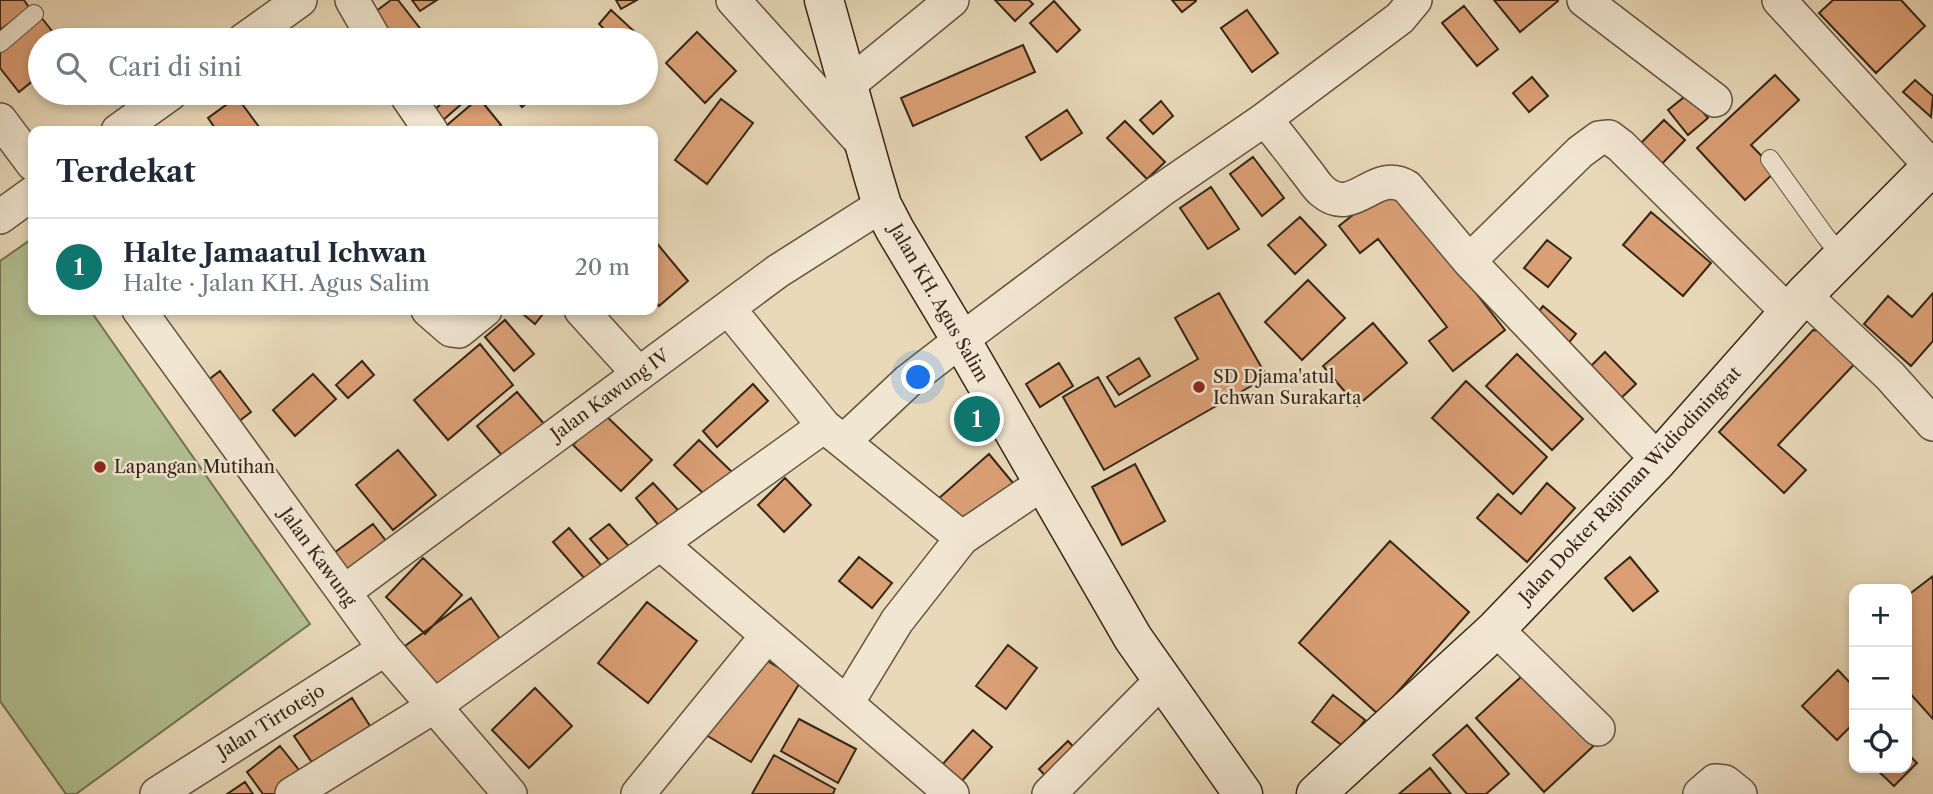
<!DOCTYPE html>
<html lang="id">
<head>
<meta charset="utf-8">
<style>
  body { margin:0; font-family:"Libre Caslon Text",serif; background:#f6f6f7; color:#1f2937 }
  .controls { position:absolute; right:21px; bottom:21px; display:grid; overflow:hidden; border-radius:14px; box-shadow:0 4px 10px #0003 }
  .controls button { width:63px; height:63px; display:grid; place-items:center; padding:0; border:0; border-bottom:2px solid #e0e1e3; background:#fff; color:#1f2937; font:35px sans-serif }
  .you { position:absolute; left:919px; top:378px; width:24px; height:24px; margin:-18px; border:5px solid #fff; border-radius:50%; background:#1a73e8; box-shadow:0 0 0 10px #1a73e833 }
  .badge { display:grid; place-items:center; width:46px; height:46px; border-radius:50%; background:#0f766e; color:#fff; font-size:23px; font-weight:700 }
  .pin { position:absolute; translate:-50% -50%; border:4px solid #fff; box-shadow:0 2px 7px #0006 }
  .list { margin:0; padding:0; list-style:none }
  h2 { display:flex; justify-content:space-between; align-items:center; height:91px; margin:0; padding:0 28px; font-size:30px }
  h2 small { font-size:23px; font-weight:400; color:#747a83 }
  .list li { display:grid; grid-template-columns:46px 1fr auto; gap:21px; align-items:center; box-sizing:border-box; height:98px; padding:0 28px; border-top:2px solid #e0e1e3 }
  .list b { display:block; font-size:26px; white-space:nowrap }
  .list p { margin:0; font-size:23px; white-space:nowrap; color:#747a83 }
  .list em { font-size:23px; font-style:normal; color:#747a83 }
  .icon { flex:none; width:38px; height:38px; fill:none; stroke:currentColor; stroke-width:2; stroke-linecap:round; stroke-linejoin:round }
  .map { position:relative; flex:none; width:1933px; height:794px; overflow:hidden }
  .search { position:absolute; background:#fff; box-shadow:0 4px 10px #0003; left:28px; top:28px; width:630px; height:77px; display:flex; align-items:center; gap:18px; box-sizing:border-box; padding:0 24px; border-radius:38px; color:#747a83; font-size:26px }
  .panel { position:absolute; background:#fff; box-shadow:0 4px 10px #0003; left:28px; top:126px; width:630px; height:189px; border-radius:14px }
  .map>svg:first-child { display:block }
</style>
</head>
<body>
<div class="map">
<svg width="1933" height="794" viewBox="0 0 1933 794">
  <rect width="100%" height="100%" fill="#e9d9b9"/>
  <filter id="stains"><feTurbulence type="fractalNoise" baseFrequency=".00286" numOctaves="4"/><feColorMatrix values="0 0 0 0 .2 0 0 0 0 .09 0 0 0 0 .02 0 0 0 .5 -.17"/></filter>
  <radialGradient id="worn" r=".72"><stop offset=".6" stop-color="#630" stop-opacity="0"/><stop offset="1" stop-color="#630" stop-opacity=".3"/></radialGradient>
  <path fill="#b2c092" stroke="#747354" stroke-width="2" d="M33,238V310H90L310,624L76,794H66L0,701V261Z"/>
  <path fill="#db9f75" stroke="#352616" stroke-width="2" d="M0,0H24L30,9L0,30Z
    M391,0H398L429,40H396L375,12Z
    M412,0H437L420,11Z
    M616,0H637L621,9Z
    M995,0H1029L1033,4L1015,21Z
    M1172,0H1196V1L1182,12Z
    M1494,0H1557L1558,1L1520,32Z
    M1833,0H1901L1925,26L1876,73L1819,13Z
    M1054,1L1080,30L1057,52L1030,23Z
    M1464,6L1498,49L1477,66L1442,23Z
    M611,10L637,34L632,40H615L599,24Z
    M1247,10L1278,53L1252,72L1221,28Z
    M41,17L59,40H40V75L19,92L0,68V50Z
    M109,31L117,40H98Z
    M697,32L736,71L705,103L666,63Z
    M1023,45L1035,72L913,126L901,98Z
    M1775,75L1799,100L1751,145L1776,171L1745,200L1697,148Z
    M1532,77L1548,96L1529,112L1513,93Z
    M1915,80L1933,96L1931,117L1903,92Z
    M453,93H474L442,121L433,111Z
    M511,93H539L522,107Z
    M1688,94L1708,118L1688,135L1668,110Z
    M237,97L262,131H217L208,118Z
    M479,98L501,125L494,131H440Z
    M721,99L753,123L707,184L675,160Z
    M1161,101L1173,116L1153,134L1140,120Z
    M1067,110L1082,133L1041,160L1026,137Z
    M1664,120L1685,140L1655,171L1634,150Z
    M1125,121L1165,162L1147,179L1107,138Z
    M1253,157L1284,198L1262,216L1230,174Z
    M1391,185L1505,330L1453,371L1429,341L1447,327L1378,239L1360,253L1339,226Z
    M1211,187L1239,229L1208,249L1180,208Z
    M1651,212L1711,263L1683,296L1623,245Z
    M1300,217L1326,245L1295,274L1268,245Z
    M1547,240L1571,258L1548,287L1524,268Z
    M655,241L688,281L659,306L653,299V243Z
    M1308,280L1345,318L1302,360L1265,322Z
    M1219,293L1267,377L1104,470L1063,397L1098,377L1115,407L1198,359L1175,318Z
    M1933,293V341L1911,366L1864,324L1888,296L1912,317Z
    M1543,306L1576,334L1563,350L1530,322Z
    M518,310H546L535,324Z
    M505,320L534,354L514,371L485,337Z
    M1373,323L1407,363L1357,406L1323,366Z
    M1813,330L1836,334L1861,357L1778,445L1806,470L1784,493L1719,432Z
    M480,344L513,385L448,440L414,400Z
    M1605,352L1636,384L1618,401L1588,369Z
    M1517,354L1583,419L1552,450L1486,386Z
    M1139,358L1150,376L1119,395L1107,377Z
    M362,361L374,375L348,398L336,385Z
    M1059,363L1073,386L1040,407L1026,384Z
    M220,371L251,412L234,425L203,384Z
    M313,374L336,399L295,436L273,410Z
    M1466,381L1547,457L1513,494L1432,418Z
    M753,384L768,401L717,447L703,431Z
    M517,392L550,431L510,465L477,426Z
    M603,413L652,460L621,491L573,445Z
    M699,440L732,472L707,497L674,465Z
    M398,450L436,495L393,530L356,485Z
    M989,454L1013,483L963,527L938,499Z
    M1135,464L1165,521L1122,545L1092,487Z
    M785,478L811,505L784,532L758,505Z
    M653,483L678,510L660,527L636,498Z
    M1547,483L1575,508L1527,562L1477,518L1498,494L1521,514Z
    M373,524L393,550L353,580L334,553Z
    M609,524L633,551L615,567L590,539Z
    M569,528L607,572L591,586L553,542Z
    M1390,541L1469,612L1378,714L1299,643Z
    M859,557L892,583L872,608L839,581Z
    M1630,557L1658,591L1633,611L1605,578Z
    M423,558L462,595L425,634L386,597Z
    M1933,576V719L1907,690V596Z
    M471,598L505,646L439,694L405,646Z
    M647,602L697,641L648,703L598,663Z
    M1008,645L1037,668L1006,709L976,686Z
    M756,654L801,681L751,762L706,735Z
    M1533,666L1600,740L1544,792L1476,718Z
    M1838,670L1854,687V723L1837,740L1802,706Z
    M535,688L572,726L529,768L492,730Z
    M1333,695L1365,720L1344,747L1312,722Z
    M352,698L370,726L313,764L294,736Z
    M799,719L856,749L838,783L781,751Z
    M1467,725L1509,774L1486,794H1467L1433,755Z
    M973,730L992,747L961,782L942,765Z
    M1068,741L1081,755L1052,783L1039,769Z
    M280,746L303,775L279,794H263L247,772Z
    M1907,753L1917,763L1894,786L1875,768H1907Z
    M774,755L835,789L833,794H752Z
    M1430,768L1451,794H1399Z
    M245,782L253,794H227Z"/>
  <g fill="none" stroke-linecap="round" stroke-linejoin="round">
    <defs>
      <path id="service" d="M0,43L34,14
        M1770,159L1826,237L1842,256"/>
      <path id="minor" d="M352,0L375,40
        M733,0L865,146
        M1584,0L1715,100
        M1779,0L1932,167
        M244,40L300,0
        M848,85L952,0
        M405,93L431,131
        M1265,119C1279,136 1292,153 1305,170C1311,177 1316,186 1322,191C1354,219 1374,167 1407,187L1469,261L1658,460
        M0,120L33,164
        M118,131L171,93
        M0,217L33,193
        M1469,261L1580,152L1599,138L1609,137L1621,146L1788,312
        M1804,295L1890,376L1933,424
        M728,308L824,426L962,538
        M139,310L385,649L510,794
        M428,310L451,330L459,331L485,310
        M581,310L639,374
        M844,441L908,381L961,340L1160,191L1265,119L1400,18L1415,0
        M661,544L952,794
        M344,592L778,271L882,205
        M1496,629L1598,729
        M847,703L897,621L962,538L1043,483
        M157,794L385,649
        M292,794L433,707L824,426
        M638,794L767,636
        M1049,794L1162,680
        M1700,794L1715,781L1725,782L1740,794"/>
      <path id="secondary" d="M824,0L873,175L882,205L895,230L961,340L1133,638L1243,794
        M1316,794L1496,629L1658,460L1804,295L1933,165"/>
    </defs>
    <use href="#service" stroke="#62533f" stroke-width="20"/>
    <use href="#minor" stroke="#62533f" stroke-width="36"/>
    <use href="#secondary" stroke="#352616" stroke-width="41"/>
    <use href="#service" stroke="#f1e6d2" stroke-width="18"/>
    <use href="#minor" stroke="#f1e6d2" stroke-width="33"/>
    <use href="#secondary" stroke="#f1e6d2" stroke-width="38"/>
  </g>
  <g fill="#8f2418" stroke="#f1e6d2" stroke-width="2.5">
    <circle cx="1199" cy="387" r="7"/>
    <circle cx="100" cy="467" r="7"/>
  </g>
  <g text-anchor="middle" stroke-width="5" stroke-linejoin="round" paint-order="stroke">
    <g font-size="18" fill="#352616" stroke="#f1e6d2">
      <text transform="translate(939 303) rotate(60)" y="6">Jalan KH. Agus Salim</text>
      <text transform="translate(610 395) rotate(-36)" y="6">Jalan Kawung IV</text>
      <text transform="translate(1630 485) rotate(-47)" y="6">Jalan Dokter Rajiman Widiodiningrat</text>
      <text transform="translate(318 557) rotate(54)" y="6">Jalan Kawung</text>
      <text transform="translate(271 721) rotate(-32)" y="6">Jalan Tirtotejo</text>
    </g>
    <g font-size="18" fill="#352616" stroke="#f1e6d2" text-anchor="start">
      <text x="1213" y="383">SD Djama'atul<tspan x="1213" dy="21">Ichwan Surakarta</tspan></text>
      <text x="114" y="473">Lapangan Mutihan</text>
    </g>
  </g>
  <rect width="100%" height="100%" filter="url(#stains)"/>
  <rect width="100%" height="100%" fill="url(#worn)"/>
</svg>
<div class="controls">
<button>+</button>
<button>−</button>
<button><svg class="icon" aria-label="locate" viewBox="0 0 24 24"><circle cx="12" cy="12" r="6"/><path d="M12 2v4M12 18v4M2 12h4M18 12h4"/></svg></button>
</div>
<div class="you"></div>
<div class="pin badge" style="left:977px;top:419px">1</div>
<div class="search"><svg class="icon" aria-label="search" viewBox="0 0 24 24"><circle cx="10" cy="10" r="6"/><path d="M15 15l6 6"/></svg>Cari di sini</div>
<section class="panel">
<h2>Terdekat<small></small></h2>
<ul class="list">
<li><span class="badge">1</span><div><b>Halte Jamaatul Ichwan</b><p>Halte · Jalan KH. Agus Salim</p></div><em>20 m</em></li>
</ul>
</section>
</div>
</body>
</html>
